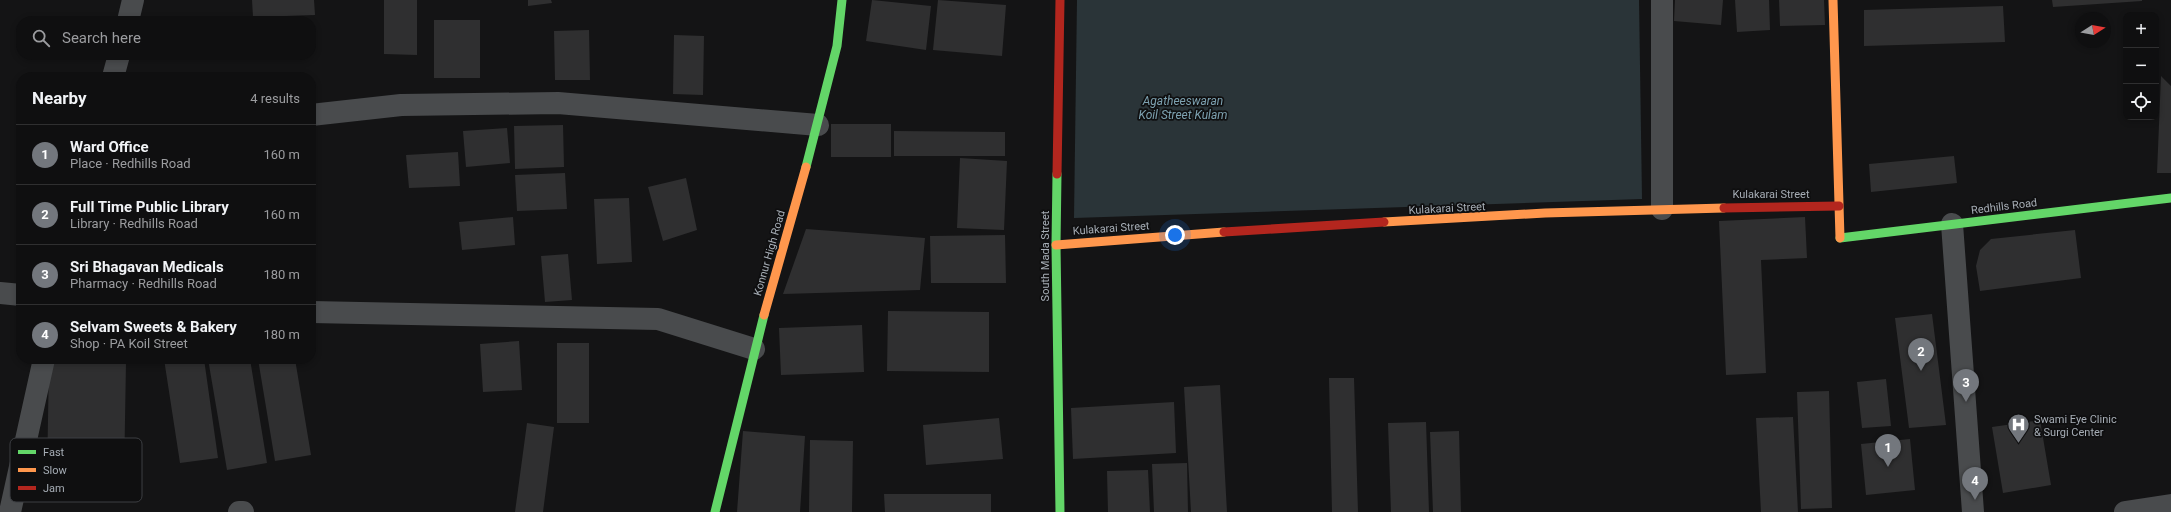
<!DOCTYPE html>
<html lang="en">
<head>
<meta charset="utf-8">
<style>
  body { margin:0; font-family:Roboto,sans-serif; background:#181819; color:#f1f3f6 }
  .controls { position:absolute; right:12px; top:12px; display:grid; overflow:hidden; border-radius:8px; box-shadow:0 2px 6px #0003 }
  .controls button { width:36px; height:36px; display:grid; place-items:center; padding:0; border:0; border-bottom:1px solid #2f2f30; background:#0f0f10; color:#f1f3f6; font:20px sans-serif }
  .compass { position:absolute; left:2075px; top:12px; width:36px; height:36px; border-radius:50%; background:#0f0f10; box-shadow:0 2px 6px #0003; rotate:79deg }
  .you { position:absolute; left:1175px; top:235px; width:14px; height:14px; margin:-10px; border:3px solid #fff; border-radius:50%; background:#1a73e8; box-shadow:0 0 0 6px #1a73e833 }
  .badge { display:grid; place-items:center; width:26px; height:26px; border-radius:50%; background:#73777d; color:#fff; font-size:13px; font-weight:700 }
  .pin { position:absolute; translate:-50% -33px; filter:drop-shadow(0 1px 2px #0008) }
  .pin::after { content:''; position:absolute; top:21px; width:14px; height:12px; background:inherit; clip-path:polygon(0 0,100% 0,50% 100%) }
  .list { margin:0; padding:0; list-style:none }
  h2 { display:flex; justify-content:space-between; align-items:center; height:52px; margin:0; padding:0 16px; font-size:17px }
  h2 small { font-size:13px; font-weight:400; color:#9b9c9f }
  .list li { display:grid; grid-template-columns:26px 1fr auto; gap:12px; align-items:center; box-sizing:border-box; height:60px; padding:0 16px; border-top:1px solid #2f2f30 }
  .list b { display:block; font-size:15px; white-space:nowrap }
  .list p { margin:0; font-size:13px; white-space:nowrap; color:#9b9c9f }
  .list em { font-size:13px; font-style:normal; color:#9b9c9f }
  .icon { flex:none; width:22px; height:22px; fill:none; stroke:currentColor; stroke-width:2; stroke-linecap:round; stroke-linejoin:round }
  .map { position:relative; flex:none; width:2171px; height:512px; overflow:hidden }
  .search { position:absolute; background:#0f0f10; box-shadow:0 2px 6px #0003; left:16px; top:16px; width:300px; height:44px; display:flex; align-items:center; gap:10px; box-sizing:border-box; padding:0 14px; border-radius:16px; color:#9b9c9f; font-size:15px }
  .panel { position:absolute; background:#0f0f10; box-shadow:0 2px 6px #0003; left:16px; top:72px; width:300px; height:292px; border-radius:16px }
  .map>svg:first-child { display:block }
</style>
</head>
<body>
<div class="map">
<svg width="2171" height="512" viewBox="0 0 2171 512">
  <rect width="100%" height="100%" fill="#141415"/>
  <path fill="#2a3438" d="M1077,0H1639L1642,199L1074,218Z"/>
  <path fill="#2f2f30" d="M252,0H314L315,15L253,17Z
    M384,0H417V55L384,54Z
    M528,0H551L552,3L528,6Z
    M872,0L931,6L926,50L866,41Z
    M938,0L1006,5L1002,56L933,50Z
    M1675,0H1723L1721,25L1674,21Z
    M1735,0H1769L1770,30L1737,32Z
    M1779,0H1824L1825,25L1780,26Z
    M2052,0H2142V1L2053,7Z
    M2003,6L2005,42L1864,46V10Z
    M434,20H480V78H434Z
    M589,30L590,80H555L554,31Z
    M674,35L704,36L703,95L673,94Z
    M2161,76L2171,86V173H2157Z
    M831,124H891V157H831Z
    M563,125L564,167L515,169L514,126Z
    M507,128L510,163L466,167L463,131Z
    M894,131L1005,132V156H894Z
    M458,152L460,186L409,188L406,155Z
    M1954,156L1957,183L1871,192L1869,164Z
    M960,158L1007,161L1004,230L957,228Z
    M565,173L567,209L517,211L515,175Z
    M686,178L697,230L663,241L648,187Z
    M629,198L632,262L597,264L594,199Z
    M513,217L515,245L462,250L459,222Z
    M1805,217L1807,258L1761,260L1766,373L1726,375L1719,221Z
    M806,229L925,238L920,290L783,294Z
    M2075,230L2081,278L1980,291L1976,266L1980,250L1991,239Z
    M1005,235L1006,283H931L930,236Z
    M568,254L572,300L545,302L541,256Z
    M888,311L989,312V372L887,371Z
    M1932,314L1946,425L1909,428L1895,318Z
    M862,325L864,372L781,375L779,328Z
    M519,341L522,390L483,392L480,344Z
    M557,343H589V423H557Z
    M164,359H204L218,458L180,463Z
    M208,359H250L267,463L227,470Z
    M258,359H295L311,455L275,461Z
    M49,361L126,362L124,478L47,477Z
    M1329,378H1354L1358,512H1332Z
    M1886,379L1891,426L1862,428L1857,382Z
    M1220,385L1227,512H1191L1184,387Z
    M1829,391L1832,508L1801,509L1797,392Z
    M1174,402L1176,453L1073,459L1071,408Z
    M1793,417L1798,512H1761L1756,418Z
    M999,418L1003,459L926,465L923,425Z
    M2040,420L2051,485L2003,493L1992,427Z
    M1426,422L1429,512H1391L1388,423Z
    M527,423L554,427L543,512H515Z
    M743,431L805,436L800,512H737Z
    M1459,431L1461,512H1433L1430,432Z
    M1910,439L1915,490L1866,495L1861,444Z
    M810,440L853,441L852,512H809Z
    M1187,463L1188,512H1154L1152,464Z
    M1148,470L1150,512H1108L1107,471Z
    M884,494H991V512H885Z"/>
  <g fill="none" stroke-linecap="round" stroke-linejoin="round">
    <path stroke="#494b4d" stroke-width="22" d="M1662,0V209
      M128,21L133,0
      M113,77L119,55
      M311,115L401,105L558,103L818,125
      M1952,224L1973,512
      M0,293L21,295
      M311,312L658,319L754,349
      M10,512L44,359
      M239,512H243
      M2125,512L2171,505"/>
    <path stroke="#63d668" stroke-width="9" d="M806,167L837,46L842,0
      M1057,174L1056,245L1060,512
      M1840,238L2171,198
      M715,512L764,315"/>
    <path stroke="#ff974d" stroke-width="9" d="M1833,0L1840,238
      M1384,222L1545,213L1724,208
      M1056,245L1224,232
      M764,315L806,167"/>
    <path stroke="#b3261e" stroke-width="9" d="M1057,174L1060,0
      M1724,208L1839,206
      M1224,232L1384,222"/>
  </g>
  <defs>
    <symbol id="hospital-pin" viewBox="-11 -11 22 30"><path d="M0 17L-7.5 6A9.5 9.5 0 1 1 7.5 6Z" fill="#73777d" stroke="#0f0f10"/><path d="M-5-5h3v3.5h4V-5h3V5h-3V1.5h-4V5h-3Z" fill="#fff"/></symbol>
  </defs>
  <g fill-rule="evenodd">
    <use href="#hospital-pin" x="2006" y="412" width="25" height="34"/>
  </g>
  <g text-anchor="middle" stroke-width="3.5" stroke-linejoin="round" paint-order="stroke">
    <g font-size="11" fill="#a6adb5" stroke="#0f0f10">
      <text x="1771" y="198">Kulakarai Street</text>
      <text transform="translate(2004 206) rotate(-7)" y="4">Redhills Road</text>
      <text transform="translate(1447 208) rotate(-3)" y="4">Kulakarai Street</text>
      <text transform="translate(1111 228) rotate(-4)" y="4">Kulakarai Street</text>
      <text transform="translate(769 253) rotate(-74)" y="4">Konnur High Road</text>
      <text transform="translate(1045 256) rotate(-90)" y="4">South Mada Street</text>
    </g>
    <g font-size="11" fill="#a6adb5" stroke="#0f0f10" text-anchor="start">
      <text x="2034" y="423">Swami Eye Clinic<tspan x="2034" dy="13">&amp; Surgi Center</tspan></text>
    </g>
    <g font-size="12" font-style="italic" fill="#7da1b0" stroke="#0f0f10">
      <text x="1183" y="105">Agatheeswaran<tspan x="1183" dy="14">Koil Street Kulam</tspan></text>
    </g>
  </g>
  <rect x="10" y="438" width="132" height="64" rx="6" fill="#0f0f10" stroke="#3c3e42" stroke-width="1"/>
  <rect x="18" y="450" width="18" height="4" fill="#63d668"/>
  <rect x="18" y="468" width="18" height="4" fill="#ff974d"/>
  <rect x="18" y="486" width="18" height="4" fill="#b3261e"/>
  <g font-size="11" fill="#a6adb5">
    <text x="43" y="456">Fast</text>
    <text x="43" y="474">Slow</text>
    <text x="43" y="492">Jam</text>
  </g>
</svg>
<div class="controls">
<button>+</button>
<button>−</button>
<button><svg class="icon" aria-label="locate" viewBox="0 0 24 24"><circle cx="12" cy="12" r="6"/><path d="M12 2v4M12 18v4M2 12h4M18 12h4"/></svg></button>
</div>
<svg class="compass" viewBox="-18 -18 36 36"><path d="M0-13l5 13h-10z" fill="#e53935"/><path d="M0 13l5-13h-10z" fill="#9b9c9f"/></svg>
<div class="you"></div>
<div class="pin badge" style="left:1888px;top:467px">1</div>
<div class="pin badge" style="left:1921px;top:371px">2</div>
<div class="pin badge" style="left:1966px;top:402px">3</div>
<div class="pin badge" style="left:1975px;top:500px">4</div>
<div class="search"><svg class="icon" aria-label="search" viewBox="0 0 24 24"><circle cx="10" cy="10" r="6"/><path d="M15 15l6 6"/></svg>Search here</div>
<section class="panel">
<h2>Nearby<small>4 results</small></h2>
<ul class="list">
<li><span class="badge">1</span><div><b>Ward Office</b><p>Place · Redhills Road</p></div><em>160 m</em></li>
<li><span class="badge">2</span><div><b>Full Time Public Library</b><p>Library · Redhills Road</p></div><em>160 m</em></li>
<li><span class="badge">3</span><div><b>Sri Bhagavan Medicals</b><p>Pharmacy · Redhills Road</p></div><em>180 m</em></li>
<li><span class="badge">4</span><div><b>Selvam Sweets &amp; Bakery</b><p>Shop · PA Koil Street</p></div><em>180 m</em></li>
</ul>
</section>
</div>
</body>
</html>
